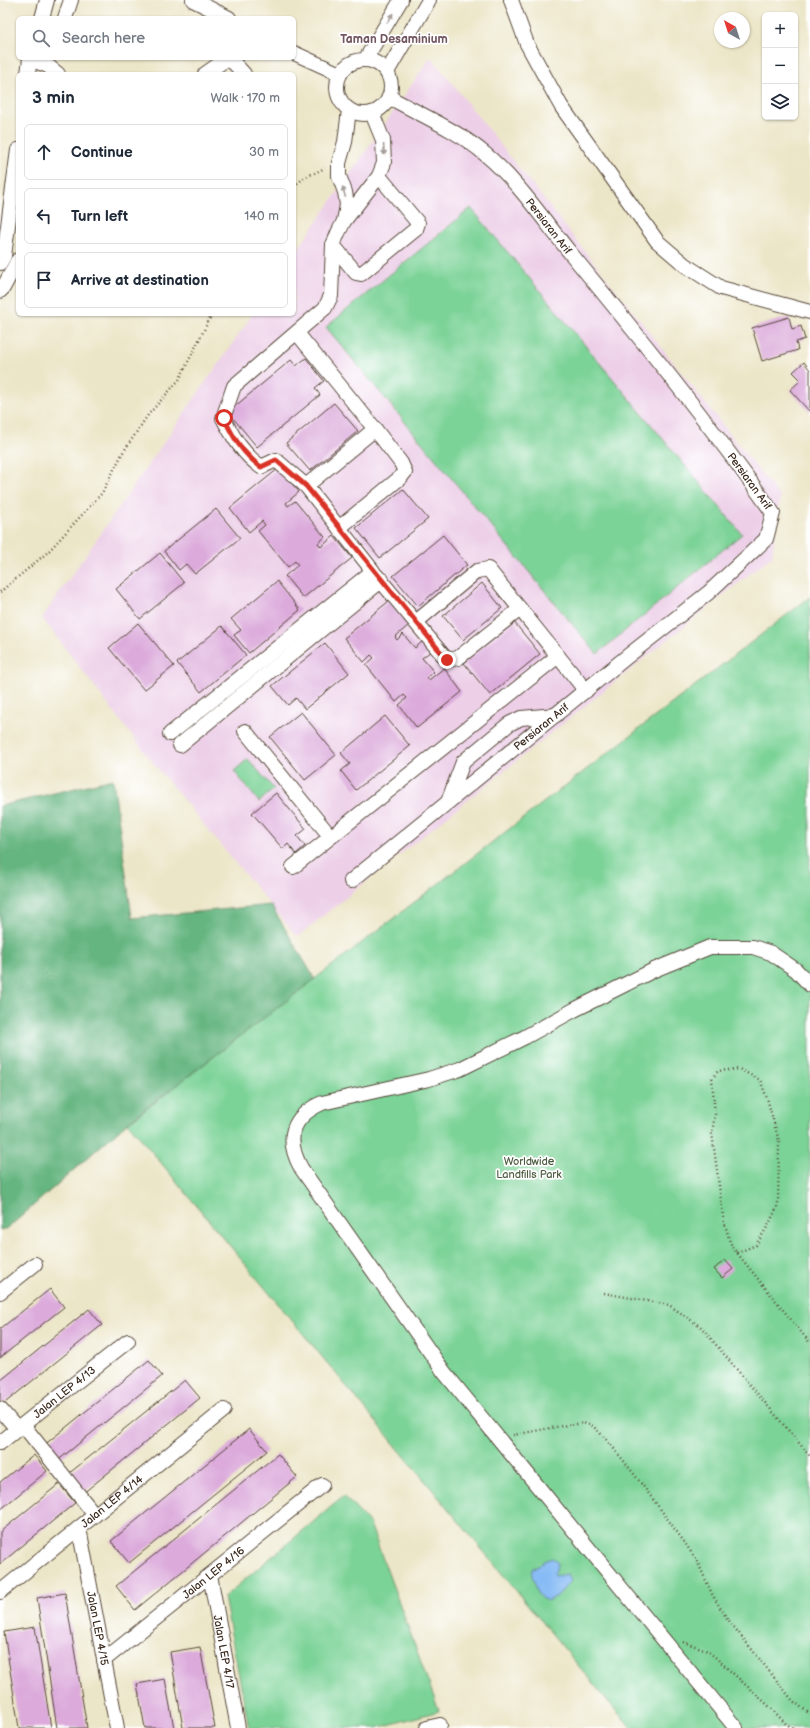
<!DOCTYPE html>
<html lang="en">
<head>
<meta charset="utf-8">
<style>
  body { margin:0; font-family:"Balsamiq Sans",sans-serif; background:#f6f6f7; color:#1f2937 }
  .controls { position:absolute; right:12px; top:12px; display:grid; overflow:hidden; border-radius:6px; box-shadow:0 1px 3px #0004 }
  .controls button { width:36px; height:36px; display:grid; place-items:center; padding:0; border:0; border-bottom:1px solid #e0e1e3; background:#fff; color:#1f2937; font:20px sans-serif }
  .compass { position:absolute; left:714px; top:12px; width:36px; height:36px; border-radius:50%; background:#fff; box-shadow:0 1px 3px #0004; rotate:321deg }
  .stop { position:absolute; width:12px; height:12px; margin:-9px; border:3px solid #d93025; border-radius:50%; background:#fff }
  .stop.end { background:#d93025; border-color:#fff; box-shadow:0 1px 4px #0008 }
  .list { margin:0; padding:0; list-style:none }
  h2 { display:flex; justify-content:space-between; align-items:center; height:52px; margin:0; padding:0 16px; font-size:17px }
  h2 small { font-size:13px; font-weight:400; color:#747a83 }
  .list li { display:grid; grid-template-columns:26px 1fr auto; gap:12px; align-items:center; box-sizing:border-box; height:56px; margin:0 8px 8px; padding:0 8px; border:1px solid #e0e1e3; border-radius:6px }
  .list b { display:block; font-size:15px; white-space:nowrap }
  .list em { font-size:13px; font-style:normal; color:#747a83 }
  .icon { flex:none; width:22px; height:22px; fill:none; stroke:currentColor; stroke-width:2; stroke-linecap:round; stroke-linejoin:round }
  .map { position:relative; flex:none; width:810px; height:1728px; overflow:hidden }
  .search { position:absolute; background:#fff; box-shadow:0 1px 3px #0004; left:16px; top:16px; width:280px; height:44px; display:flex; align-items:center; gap:10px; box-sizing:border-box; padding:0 14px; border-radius:6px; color:#747a83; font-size:15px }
  .panel { position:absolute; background:#fff; box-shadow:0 1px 3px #0004; left:16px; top:72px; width:280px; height:244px; border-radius:6px }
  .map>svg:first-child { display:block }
</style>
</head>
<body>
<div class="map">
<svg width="810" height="1728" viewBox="0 0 810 1728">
  <rect width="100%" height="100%" fill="#fff"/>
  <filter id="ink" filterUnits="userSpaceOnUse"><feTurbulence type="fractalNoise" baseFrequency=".025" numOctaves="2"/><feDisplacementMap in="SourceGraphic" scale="8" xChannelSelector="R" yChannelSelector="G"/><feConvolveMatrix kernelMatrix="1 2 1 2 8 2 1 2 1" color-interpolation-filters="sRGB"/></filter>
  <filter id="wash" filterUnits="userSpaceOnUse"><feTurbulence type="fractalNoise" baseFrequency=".012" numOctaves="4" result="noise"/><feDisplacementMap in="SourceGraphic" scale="16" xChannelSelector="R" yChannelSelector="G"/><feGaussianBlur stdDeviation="0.9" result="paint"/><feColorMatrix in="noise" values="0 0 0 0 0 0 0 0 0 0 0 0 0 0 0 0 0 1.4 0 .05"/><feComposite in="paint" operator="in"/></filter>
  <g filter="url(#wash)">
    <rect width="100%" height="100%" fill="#ece6c8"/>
    <path fill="#edd0e8" d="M431,57L780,497L772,556L297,937L153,763L42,618L253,314H294V255Z"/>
    <path fill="#7cd397" stroke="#5c7e5a" d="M471,208L742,534L597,654L326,327Z
      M810,597V1728H632L611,1705L128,1123Z
      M248,759L274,789L259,802L234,771Z
      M344,1496L370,1524L439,1711L377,1728H249L224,1597Z"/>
    <path fill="#65b580" stroke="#50704f" d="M113,779L132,918L271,905L315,979L128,1122L8,1228L0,1230V806Z"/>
    <path fill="#87bbf5" stroke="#61728a" d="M553,1558L558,1563L554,1576L568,1574L571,1581L557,1596L548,1601C536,1597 539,1594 535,1584C533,1578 531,1576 532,1569L546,1560Z"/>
    <g id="blocks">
      <path fill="#dcabdb" d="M789,317L792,329L801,326L805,339L796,342L798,350L762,361L752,328Z
        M306,358L324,381L315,388L320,395L257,447L228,412L291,360L296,366Z
        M804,362L810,370V412L790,390L801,380L793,372Z
        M334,403L358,431L310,471L286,443Z
        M279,468L299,492L286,503L288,506L295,501L325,537L318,543L321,547L334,536L352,558L303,598L285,576L298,565L295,561L288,567L258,531L265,525L262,521L249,532L230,508Z
        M403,489L428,519L380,558L356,528Z
        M216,509L240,538L195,574L186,564L179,570L164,551Z
        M443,535L467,565L418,606L393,576Z
        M160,553L184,583L140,619L116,589Z
        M277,581L300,610L249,653L234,635L241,630L231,619Z
        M482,583L502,608L463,640L443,616Z
        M389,601L409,625L395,637L397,640L403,634L415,648L423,641L431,651L422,658L434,672L427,677L429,680L444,668L462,692L417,728L399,705L407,698L404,695L396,702L366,665L374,658L371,655L364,662L344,638Z
        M514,622L540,654L490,695L464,663Z
        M138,623L174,666L144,690L109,648Z
        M222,626L246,655L201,692L177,663Z
        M325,643L349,673L305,709L296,698L288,705L272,686Z
        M301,712L336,755L305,780L270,737Z
        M385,716L410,746L356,790L341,771L350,764L341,753Z
        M276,793L306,829L297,836L305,846L296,854L288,844L283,849L252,813Z
        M725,1260L733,1269L722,1278L714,1269Z
        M50,1289L64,1307L0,1358V1329Z
        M89,1309L102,1325L1,1406L0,1405V1381Z
        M149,1360L162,1376L56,1462L43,1446Z
        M185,1380L200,1398L82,1494L67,1475Z
        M249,1429L267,1451L129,1563L111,1541Z
        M278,1454L297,1477L135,1610L116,1586Z
        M34,1455L47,1471L0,1510V1482Z
        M59,1484L75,1503L0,1564V1532Z
        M65,1593L87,1728H57L37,1598Z
        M35,1627L51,1728H19L4,1632Z
        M200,1647L215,1728H183L170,1652Z
        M165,1679L174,1728H145L137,1684Z"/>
    </g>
  </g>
  <g filter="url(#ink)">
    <use href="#blocks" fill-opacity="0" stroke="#564638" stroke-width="1"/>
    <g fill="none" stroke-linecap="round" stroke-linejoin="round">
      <defs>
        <g id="minor">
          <path d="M193,0L229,18"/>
          <path d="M511,0L527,44L561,106L657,241L685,265L721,288L810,312"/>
          <path d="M42,18L47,0"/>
          <path d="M65,18L71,0"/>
          <path d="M294,53L340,74"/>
          <path d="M30,59L48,66L58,74"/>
          <circle cx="364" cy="87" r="27"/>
          <path d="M365,60L401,0"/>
          <path d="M387,72L429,0"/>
          <path d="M28,74L30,58"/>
          <path d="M205,74L225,60L233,62L244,74"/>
          <path d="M344,221L347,205L345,192L339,176V163L345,142L349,110"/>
          <path d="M333,245L356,273L361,274L416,229L418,223L379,176"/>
          <path d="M0,263L4,256L18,150"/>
          <path d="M0,291L3,288L18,260"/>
          <path d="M297,333L375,429L401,463L405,472L401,477L339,528"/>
          <path d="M306,486L375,429"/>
          <path d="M376,575L447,660L458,658L520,609"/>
          <path d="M416,622L477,571L488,569L586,691"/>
          <path d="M245,731L330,836"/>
          <path d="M170,734L373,571L306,486L276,460L261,467C243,454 233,437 223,418L234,386L325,308L331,296L333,245L338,233L344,221L379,176L384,163L383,140L372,113"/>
          <path d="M180,745L382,580"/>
          <path d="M448,802L463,762L509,724L521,718L556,715"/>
          <path d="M293,867L558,656"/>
          <path id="s1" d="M351,881L629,655L708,593L766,539L773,513C710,424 641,339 572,255C544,221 519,182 485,154C457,130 421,115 389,97"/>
          <path d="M0,1292L35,1264"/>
          <path d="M0,1409L17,1429"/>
          <path d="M23,1425L95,1515"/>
          <path id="s2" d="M0,1443L128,1341"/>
          <path id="s3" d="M79,1528L117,1728"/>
          <path id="s4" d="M210,1575L238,1728"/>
          <path id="s5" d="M0,1592L224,1410"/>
          <path id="s6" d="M104,1660L322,1485"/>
          <path d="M427,1728L440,1725"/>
          <path d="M736,1728L444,1372L301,1168C285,1139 291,1117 322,1103L429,1079L460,1069L525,1037L574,1010L654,970L710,947H753L771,953L796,970L810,985"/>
        </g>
      </defs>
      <use href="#minor" stroke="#564638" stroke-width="16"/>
      <path stroke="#564638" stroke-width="2.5" stroke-dasharray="1 3" stroke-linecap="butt" d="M294,186L304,178L325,168
        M0,592L48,552L102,493L122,454L148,415L179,380L212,314
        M737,1253L756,1245L769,1224L778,1205L779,1141L767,1098L760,1080L739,1069L718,1071L712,1079L715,1114L712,1133L724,1223C728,1231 728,1240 733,1248L810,1343
        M604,1293L669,1305L701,1327L810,1456
        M513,1435C528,1433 578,1421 589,1424C603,1428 674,1528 687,1546L698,1563L713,1596L726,1617L793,1701L810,1714
        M683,1642L704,1649L714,1656L771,1708L786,1724L793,1728"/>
      <use href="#minor" stroke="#fff" stroke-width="14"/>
    </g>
    <defs><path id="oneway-solid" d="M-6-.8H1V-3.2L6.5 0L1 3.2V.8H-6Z"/></defs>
    <g fill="#a79f9a">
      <use href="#oneway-solid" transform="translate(390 18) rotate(-59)"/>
      <use href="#oneway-solid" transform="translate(384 150) rotate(85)"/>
      <use href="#oneway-solid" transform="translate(344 192) rotate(-105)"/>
    </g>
  </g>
  <g fill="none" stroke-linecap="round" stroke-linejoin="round" filter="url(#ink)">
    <path stroke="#d93025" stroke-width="5" d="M224,418C233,437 243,454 261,467L276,460L306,486L447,660"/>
  </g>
  <g text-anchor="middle" stroke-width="3.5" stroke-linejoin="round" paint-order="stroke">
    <g font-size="11" fill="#3b2a1e" stroke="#fff">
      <text transform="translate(549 226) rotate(52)" y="4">Persiaran Arif</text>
      <text transform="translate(750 481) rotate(54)" y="4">Persiaran Arif</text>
      <text dy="4" stroke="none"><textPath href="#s1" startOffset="245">Persiaran Arif</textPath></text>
      <text dy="4" stroke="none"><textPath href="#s2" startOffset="82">Jalan LEP 4/13</textPath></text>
      <text dy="4" stroke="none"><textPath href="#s5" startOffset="144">Jalan LEP 4/14</textPath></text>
      <text dy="4" stroke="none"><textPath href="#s6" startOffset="140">Jalan LEP 4/16</textPath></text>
      <text dy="4" stroke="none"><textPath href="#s3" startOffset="102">Jalan LEP 4/15</textPath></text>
      <text dy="4" stroke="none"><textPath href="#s4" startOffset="78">Jalan LEP 4/17</textPath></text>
    </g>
    <g font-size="11" fill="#4e5d42" stroke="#fff">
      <text x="529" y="1165">Worldwide<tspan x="529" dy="13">Landfills Park</tspan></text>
    </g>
    <g font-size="12" font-weight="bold" fill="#735760" stroke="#fff">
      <text x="394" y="43">Taman Desaminium</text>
    </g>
  </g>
</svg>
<div class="controls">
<button>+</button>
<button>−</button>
<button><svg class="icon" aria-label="layers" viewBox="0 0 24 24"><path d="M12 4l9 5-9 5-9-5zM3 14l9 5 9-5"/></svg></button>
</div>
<svg class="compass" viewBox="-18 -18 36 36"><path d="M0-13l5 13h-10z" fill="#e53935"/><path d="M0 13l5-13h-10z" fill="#747a83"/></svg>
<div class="stop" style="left:224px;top:418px"></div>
<div class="stop end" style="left:447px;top:660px"></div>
<div class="search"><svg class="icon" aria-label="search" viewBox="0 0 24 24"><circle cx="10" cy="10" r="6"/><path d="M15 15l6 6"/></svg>Search here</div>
<section class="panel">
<h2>3 min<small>Walk · 170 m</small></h2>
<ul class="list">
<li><svg class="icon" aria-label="ahead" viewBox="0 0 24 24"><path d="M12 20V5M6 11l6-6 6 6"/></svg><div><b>Continue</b></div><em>30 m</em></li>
<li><svg class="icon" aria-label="left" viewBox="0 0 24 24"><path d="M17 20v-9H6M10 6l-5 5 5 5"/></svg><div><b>Turn left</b></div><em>140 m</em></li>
<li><svg class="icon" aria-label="arrive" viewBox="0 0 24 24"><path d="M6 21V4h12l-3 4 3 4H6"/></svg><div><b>Arrive at destination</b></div></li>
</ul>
</section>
</div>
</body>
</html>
